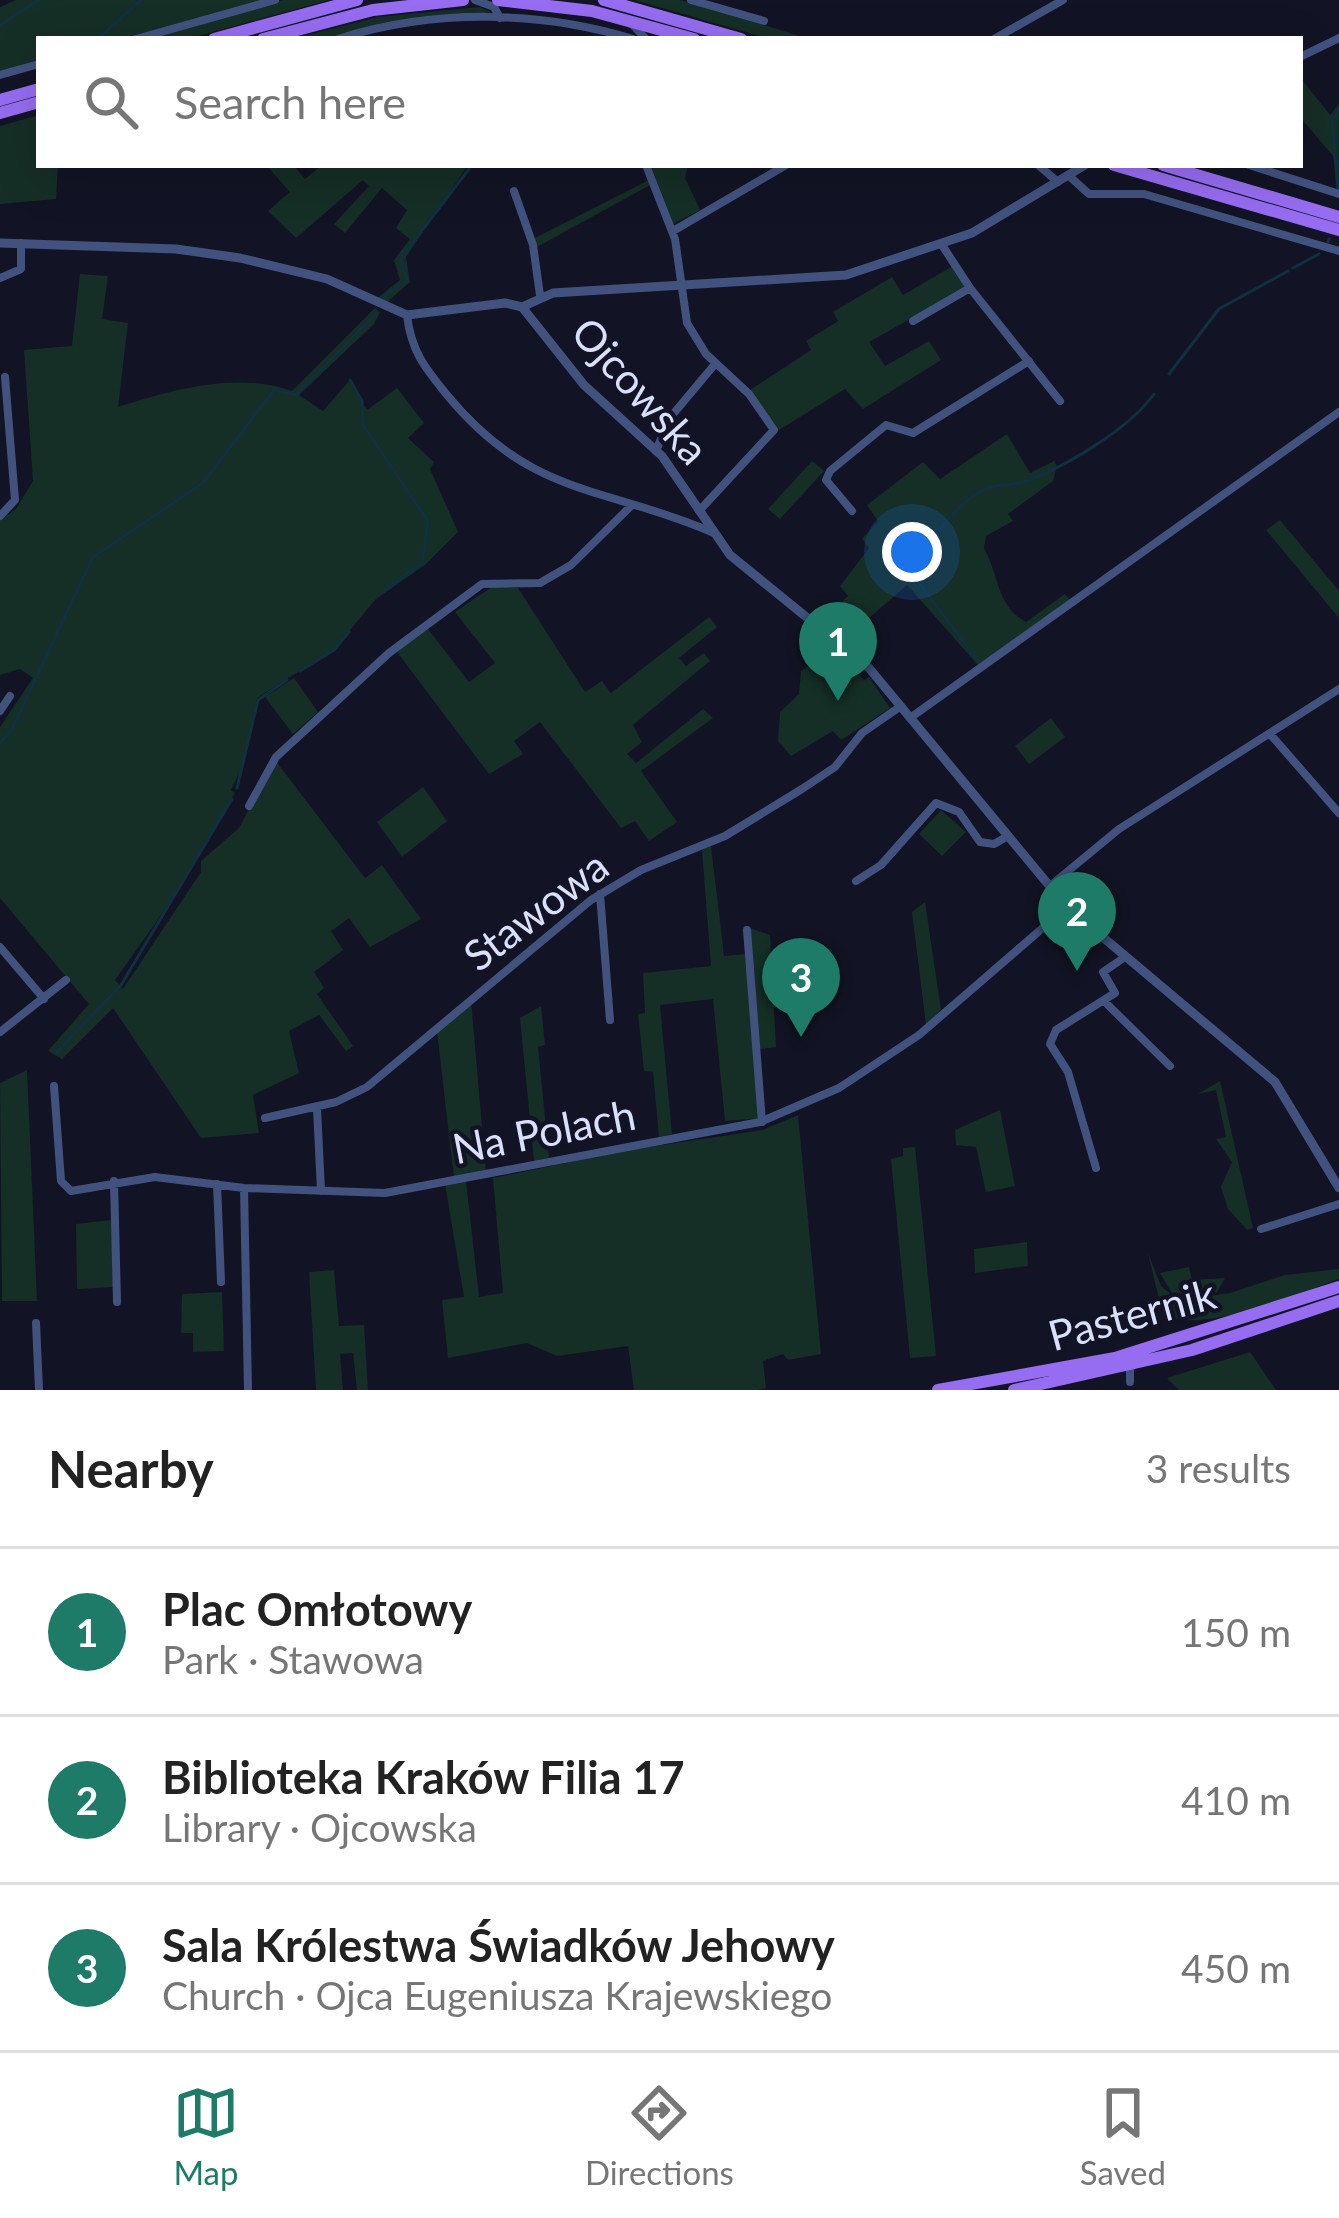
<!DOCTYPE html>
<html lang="en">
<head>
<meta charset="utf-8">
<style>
  body { margin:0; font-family:Lato,sans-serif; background:#f2f2f2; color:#222 }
  .you { position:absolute; left:912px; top:552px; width:42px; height:42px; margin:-30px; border:9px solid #fff; border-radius:50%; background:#1a73e8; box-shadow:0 0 0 18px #1a73e833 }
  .badge { display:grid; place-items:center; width:78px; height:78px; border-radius:50%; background:#1e7b68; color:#fff; font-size:39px; font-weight:700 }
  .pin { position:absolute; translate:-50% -99px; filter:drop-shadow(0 3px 6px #0008) }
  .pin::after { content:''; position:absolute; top:63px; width:42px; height:36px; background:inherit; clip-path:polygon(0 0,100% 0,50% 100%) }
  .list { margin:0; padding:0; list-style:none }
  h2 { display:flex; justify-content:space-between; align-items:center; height:156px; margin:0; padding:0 48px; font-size:51px }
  h2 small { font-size:39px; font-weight:400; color:#767676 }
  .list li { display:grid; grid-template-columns:78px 1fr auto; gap:36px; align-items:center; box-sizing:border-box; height:168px; padding:0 48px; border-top:3px solid #e0e0e0 }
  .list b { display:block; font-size:45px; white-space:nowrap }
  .list p { margin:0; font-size:39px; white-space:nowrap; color:#767676 }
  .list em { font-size:39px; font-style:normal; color:#767676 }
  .icon { flex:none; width:66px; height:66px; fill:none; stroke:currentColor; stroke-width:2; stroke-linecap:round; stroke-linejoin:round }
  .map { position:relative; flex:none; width:1339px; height:1390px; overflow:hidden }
  .search { position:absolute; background:#fff; box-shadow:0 12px 48px #0002; left:36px; right:36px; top:36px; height:132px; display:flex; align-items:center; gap:30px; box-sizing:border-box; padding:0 42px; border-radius:0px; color:#767676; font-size:45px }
  .sheet { height:660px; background:#fff }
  nav { display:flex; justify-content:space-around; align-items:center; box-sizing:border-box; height:168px; border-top:3px solid #e0e0e0; background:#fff; font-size:33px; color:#767676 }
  nav a { display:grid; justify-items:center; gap:6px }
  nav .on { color:#1e7b68 }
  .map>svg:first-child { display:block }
</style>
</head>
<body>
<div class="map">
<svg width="1339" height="1390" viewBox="0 0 1339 1390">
  <rect width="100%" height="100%" fill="#121425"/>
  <path fill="#152e26" d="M16,0H263L126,39H39V60L0,71V7Z
    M283,0H329L187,39H148Z
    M634,0H680L810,39H770Z
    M480,7L492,13L328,39H291L378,17Z
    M1300,77L1330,115L1339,104V185L1333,156L1300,117Z
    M39,115V165H58L56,199L0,204V126Z
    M266,165H293L305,179L322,165H468L406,257L410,282L386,303L375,300L400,280L394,260L410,239L396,228L407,210L382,188L345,233L334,224L369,186L363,180L296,238L268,211L290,192Z
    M651,165H688L685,178L700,210L673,224Z
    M649,180L652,184L535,248L533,239Z
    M953,266L965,288L869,342L885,366L929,341L941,360L863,409L845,389L779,430L750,390L811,350L806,341L838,321L833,312L892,277L903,295Z
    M80,274L108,276L102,319L128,323L118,407C170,390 239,371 292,391L375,308L380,312L374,324L299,395L323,411L349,381L367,410L397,388L424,423L408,438L434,462L430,469L458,532L426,564L376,599L334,649L257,698L243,765L231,790L235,793L171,901L115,980L123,989L201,872V861L239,828L275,760L365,878L382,865L421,919L370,947L349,918L331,931L343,950L314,972L324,988L317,994L353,1046L346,1051L319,1015L289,1031L299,1073L253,1095L259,1133L201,1138L113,1008L62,1059L48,1051L89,1004L0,898V727L33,678L20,669L0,675V520L16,509L33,481L24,350L72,346Z
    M1007,434L1030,473L1054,461L1057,466L1053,481L1008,514L1013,521L986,536L984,548C999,574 996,606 1026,622L1065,594L1070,600L978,665L907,585L845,639L822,621L848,596L840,586L869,548L862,539L878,521L867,505L923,462L940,479Z
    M812,461L824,471L780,519L768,509Z
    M1280,520L1339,591V618L1266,530Z
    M493,586L518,588L585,692L602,681L611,693L709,617L717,627L679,658L686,666L704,653L710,661L633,725L642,742L627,754L636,763L703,709L713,718L641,771L677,822L649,841L635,821L621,828L540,722L514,741L523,754L489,774L397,652L428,629L469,682L495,663L455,612Z
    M827,654L845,661L864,680L869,677L890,708L841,740L833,731L791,756L778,741L780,712L799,694L801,671Z
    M294,678L318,712L293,734L265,697Z
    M1051,718L1065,737L1029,764L1015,746Z
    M423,787L447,821L402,857L377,822Z
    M941,810L966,832L942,856L919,834Z
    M711,846L724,956L746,954L750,928L770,935L776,1047L759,1049L765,1118L725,1121L713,999L660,1005L672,1134L659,1137L653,1072L644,1071L638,1014L645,1013L643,973L711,966L702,850Z
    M925,902L941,1010L926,1025L912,912Z
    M471,1000L486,1173L454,1177L437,1032Z
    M541,1006L545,1045L538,1047L549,1158L534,1161L520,1018Z
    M27,1070L37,1301H2L0,1083Z
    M1220,1081L1253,1228L1247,1230L1228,1209L1221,1187L1232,1162L1216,1139L1226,1137L1216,1090L1198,1094Z
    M1000,1110L1015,1186L986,1192L976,1147L956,1145L955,1130Z
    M798,1115L821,1354L788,1360L783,1354L763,1361L766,1388L757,1390H634L628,1346L557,1356L527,1343L448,1358L442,1300L464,1297L445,1184L466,1181L479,1297L503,1293L493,1178L628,1150L763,1130Z
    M915,1147L936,1356L910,1358L891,1159L903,1156V1148Z
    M112,1220L115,1287L77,1289L76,1224Z
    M1027,1242L1028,1266L975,1273L974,1249Z
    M1148,1253L1161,1286L1178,1300L1230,1293L1285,1275L1339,1269V1279C1302,1292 1194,1339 1162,1312Z
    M1189,1267L1192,1280L1225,1278L1217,1292L1173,1295L1160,1273Z
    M334,1270L339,1326L364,1325L368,1390H357L353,1353L340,1354L343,1390H316L309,1272Z
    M222,1292L224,1351L193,1352V1333H181L182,1294Z
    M1250,1352L1276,1390H1179L1167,1378Z"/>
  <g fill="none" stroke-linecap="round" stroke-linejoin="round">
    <path stroke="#103040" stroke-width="3" d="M0,25L39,0
      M98,39L141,0
      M1338,189L1332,121L1339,108
      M1328,242L1329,239
      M1293,268L1319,254
      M382,297L407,280L401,258L472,165
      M1169,374L1219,309L1288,271
      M350,380L362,401L363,425L428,521L422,563L384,590
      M978,661L910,571C930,543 953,504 986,489C997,484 1011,485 1023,482C1064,468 1129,429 1154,394
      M300,671L334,650L349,632
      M0,743L11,731L93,557L203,483L274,390L296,395L376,313
      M237,788L258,700L287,680
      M56,1053L121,985L232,799"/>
    <path stroke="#42527f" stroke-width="8" d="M475,0L494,7L500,18
      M691,0L764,21
      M632,24L646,39
      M136,39L275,0
      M338,39C432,9 539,10 633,39
      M994,39L1063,0
      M1300,57L1339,38
      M0,75L39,64
      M646,165L675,239L687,323L706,354L749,394L774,430L699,511
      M1038,165L1058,182
      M1249,165L1339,194
      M1068,175L1089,194H1144L1339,251
      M514,191L533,245L540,295
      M673,231L786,165
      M942,245L970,288L1060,401
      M0,278L21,269V243
      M407,315C411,351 425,368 447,395C533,499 604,485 714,533
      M913,321L970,288
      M656,451L669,419L715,364
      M852,511L826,480L830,471L886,425L913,433L1029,361
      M0,516L15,500L5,377
      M0,711L10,696
      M910,718L1339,412
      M1270,734L1339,813
      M249,806L276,757L389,653L482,584L540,583L571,565L631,506
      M856,881L881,865L936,803L959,812L980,842L994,844L1008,836
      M1050,886L1119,829L1339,689
      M600,894L610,1020
      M747,930L762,1122
      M0,947L44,999
      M1105,1002L1170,1066
      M0,1032L66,980
      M54,1086L61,1181L71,1191L155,1177L244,1188L385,1193L760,1122L839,1088L919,1035L1067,907
      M317,1108L321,1191
      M265,1118L336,1102L367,1087L591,900L641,870L725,836L802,789L835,767L862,733L901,706
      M1096,1168L1068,1072L1050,1044L1056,1030L1115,993L1103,972L1125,957
      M114,1181L117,1302
      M217,1184L221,1282
      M244,1188L248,1390
      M1261,1229L1339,1204
      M36,1323L39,1390
      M1130,1366V1382"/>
    <path stroke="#42527f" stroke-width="9" d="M0,243L176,249L240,258L327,279L407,315L505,303L522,307L584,385L662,456L730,555L869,668L1067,907L1275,1082L1339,1188
      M522,307L553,293L846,275L972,233L1085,165"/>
    <path stroke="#966cf0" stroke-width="12" d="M498,0L592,11L694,39
      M604,0L741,39
      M214,39L357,0
      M263,39L373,10L463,0
      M0,100L39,89
      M0,113L39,102
      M1114,165L1339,230
      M1163,165L1339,217
      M938,1390L1115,1358L1339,1287
      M1014,1390L1192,1350L1339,1301"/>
  </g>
  <g text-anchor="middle" stroke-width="9" stroke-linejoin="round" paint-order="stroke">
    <g font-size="42" fill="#dae0fb" stroke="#121425">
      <text transform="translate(640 391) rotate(48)" y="15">Ojcowska</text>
      <text transform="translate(536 911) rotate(-37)" y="15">Stawowa</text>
      <text transform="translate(544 1132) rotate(-11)" y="15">Na Polach</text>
      <text transform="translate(1132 1315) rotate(-15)" y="15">Pasternik</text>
    </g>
  </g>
</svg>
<div class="you"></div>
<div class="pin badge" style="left:838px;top:701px">1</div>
<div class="pin badge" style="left:1077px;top:971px">2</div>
<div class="pin badge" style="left:801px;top:1037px">3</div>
<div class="search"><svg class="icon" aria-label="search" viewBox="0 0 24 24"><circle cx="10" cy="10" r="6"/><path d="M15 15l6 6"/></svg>Search here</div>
</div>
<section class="sheet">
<h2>Nearby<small>3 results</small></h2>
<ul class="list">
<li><span class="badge">1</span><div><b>Plac Omłotowy</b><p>Park · Stawowa</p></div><em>150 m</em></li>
<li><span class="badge">2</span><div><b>Biblioteka Kraków Filia 17</b><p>Library · Ojcowska</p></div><em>410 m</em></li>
<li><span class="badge">3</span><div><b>Sala Królestwa Świadków Jehowy</b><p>Church · Ojca Eugeniusza Krajewskiego</p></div><em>450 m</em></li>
</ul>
</section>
<nav>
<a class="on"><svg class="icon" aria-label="map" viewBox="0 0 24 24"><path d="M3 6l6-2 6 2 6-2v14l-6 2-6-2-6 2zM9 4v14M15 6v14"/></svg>Map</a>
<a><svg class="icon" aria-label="directions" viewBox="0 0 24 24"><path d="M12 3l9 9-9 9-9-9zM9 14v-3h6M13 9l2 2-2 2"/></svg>Directions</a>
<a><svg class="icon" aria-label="saved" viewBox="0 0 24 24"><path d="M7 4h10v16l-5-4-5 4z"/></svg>Saved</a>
</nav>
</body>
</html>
